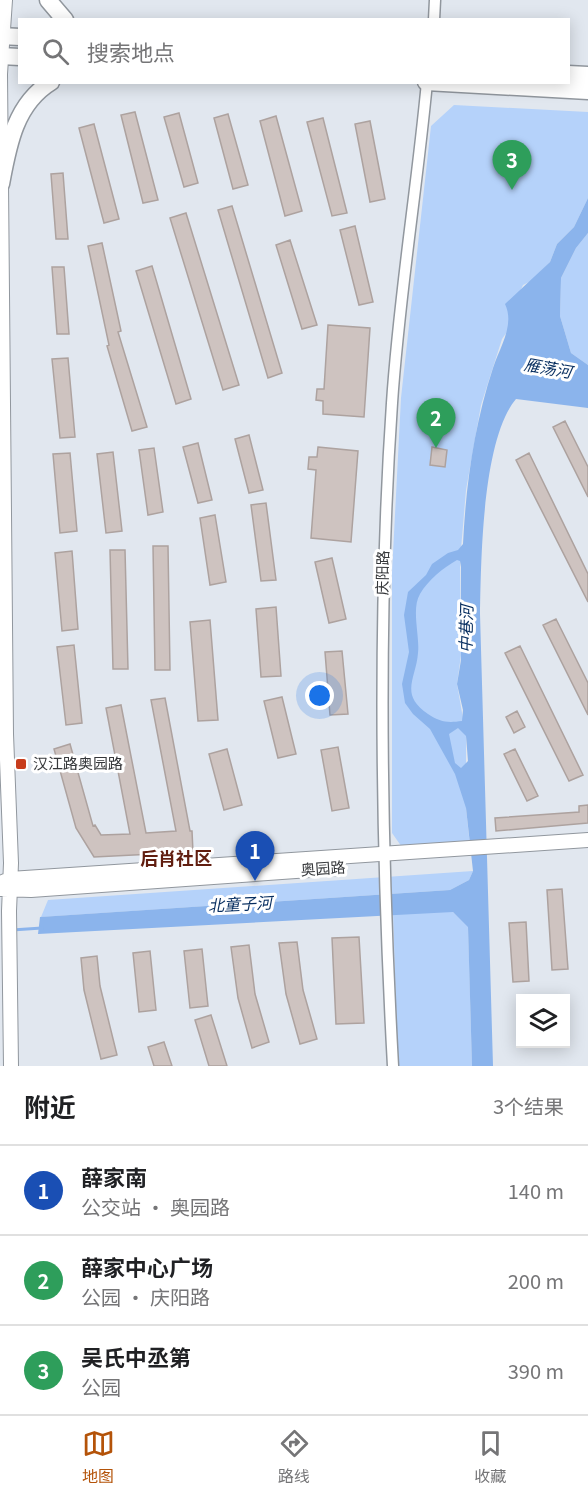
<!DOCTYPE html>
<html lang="zh">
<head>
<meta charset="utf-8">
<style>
  body { margin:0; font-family:Georgia,"Noto Sans SC",serif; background:#f2f2f2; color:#202124 }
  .controls { position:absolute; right:18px; bottom:18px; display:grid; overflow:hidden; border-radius:0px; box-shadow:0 3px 15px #0003 }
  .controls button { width:54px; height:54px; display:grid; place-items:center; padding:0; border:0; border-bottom:2px solid #e0e0e0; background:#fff; color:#202124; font:30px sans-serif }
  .you { position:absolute; left:320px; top:696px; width:21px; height:21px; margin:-15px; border:4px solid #fff; border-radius:50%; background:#1a73e8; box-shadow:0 0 0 9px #1a73e833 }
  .badge { display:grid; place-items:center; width:39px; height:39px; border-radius:50%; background:#b45309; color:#fff; font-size:20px; font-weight:700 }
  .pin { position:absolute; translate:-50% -50px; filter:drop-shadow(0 2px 3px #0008) }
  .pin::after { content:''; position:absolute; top:32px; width:21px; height:18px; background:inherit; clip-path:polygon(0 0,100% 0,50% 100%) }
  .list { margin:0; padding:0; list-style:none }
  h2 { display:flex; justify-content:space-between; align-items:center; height:78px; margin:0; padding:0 24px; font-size:26px }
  h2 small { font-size:20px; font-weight:400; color:#757577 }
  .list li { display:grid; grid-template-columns:39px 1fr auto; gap:18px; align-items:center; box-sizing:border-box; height:90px; padding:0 24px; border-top:2px solid #e0e0e0 }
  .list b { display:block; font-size:22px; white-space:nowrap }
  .list p { margin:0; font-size:20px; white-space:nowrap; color:#757577 }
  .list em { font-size:20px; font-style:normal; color:#757577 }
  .icon { flex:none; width:33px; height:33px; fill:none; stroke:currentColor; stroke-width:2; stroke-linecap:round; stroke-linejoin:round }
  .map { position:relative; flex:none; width:588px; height:1066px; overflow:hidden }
  .search { position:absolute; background:#fff; box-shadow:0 3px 15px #0003; left:18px; right:18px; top:18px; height:66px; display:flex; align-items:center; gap:15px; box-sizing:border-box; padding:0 21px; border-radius:0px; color:#757577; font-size:22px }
  .sheet { height:348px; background:#fff }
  nav { display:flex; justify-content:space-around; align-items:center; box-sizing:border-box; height:84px; border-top:2px solid #e0e0e0; background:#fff; font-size:16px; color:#757577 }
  nav a { display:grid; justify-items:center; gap:3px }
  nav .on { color:#b45309 }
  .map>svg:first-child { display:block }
</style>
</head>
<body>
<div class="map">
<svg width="588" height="1066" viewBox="0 0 588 1066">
  <rect width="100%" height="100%" fill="#e1e7ef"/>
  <path fill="#b5d2fa" d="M454,105L588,112V198L574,227L557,244L550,262L531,281L523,285L510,314L509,329L502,339L481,405L466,490L460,561L461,655L457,684L466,736V808L470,846L404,850L392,833V573L401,398L431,126Z
    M588,233V365L571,353L560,316L561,278L576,248Z
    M473,871L469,880L450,890L41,917L48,900Z
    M443,910L453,912L468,926L472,1066H398L393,913Z"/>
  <path fill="#8bb4ec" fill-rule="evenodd" d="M588,198V233L576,248L561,278L560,316L571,353L588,365V408L516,399C482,439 481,561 480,614L493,1066H472L468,927L453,912L38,934L40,917L450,890L469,880L473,871L466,808L455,774L430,729L413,714L405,703L402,684L409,652L404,615L408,592L426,575L432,564L448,553L458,550L463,544C466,484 474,426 493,368C500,347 515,325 505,304L550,262L557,244L574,227ZM457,560L460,561L461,567V660L457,684L463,710L462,721C447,723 440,722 428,714C399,694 416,679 418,653C420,636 411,609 420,594C428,580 443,568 457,560ZM458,728L466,736L468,761L461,768L455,763L449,734Z"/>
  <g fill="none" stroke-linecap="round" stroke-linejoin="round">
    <path stroke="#8bb4ec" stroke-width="3" d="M12,930L42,928"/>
  </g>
  <path fill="#cec3c0" stroke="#ada29f" stroke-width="1.5" d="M135,112L158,200L143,203L121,115Z
    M179,113L198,183L184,187L164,117Z
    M228,114L248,185L233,189L214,118Z
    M276,116L302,211L285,216L260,121Z
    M323,118L347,213L332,216L307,122Z
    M370,121L385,199L370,202L355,124Z
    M94,124L119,219L104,223L79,128Z
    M63,173L68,239H56L51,174Z
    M232,206L282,373L268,378L218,210Z
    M186,213L239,385L223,390L170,218Z
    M355,226L373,302L359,305L340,230Z
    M290,240L317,325L302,329L276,245Z
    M102,243L121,331L118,332L147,427L132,431L107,346L109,345L88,246Z
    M152,266L191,399L176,404L136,271Z
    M52,267H64L69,334H57Z
    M328,325L370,328L364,417L323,414V401L316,400L317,389H324Z
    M68,358L75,437L60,438L52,359Z
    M565,421L588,467V497L553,427Z
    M249,435L263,490L249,493L235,439Z
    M198,443L212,500L198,503L183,447Z
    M318,447L358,451L351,542L311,538L316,470L308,469L309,457H317Z
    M432,447L447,450L445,467L430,465Z
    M154,448L163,512L148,515L139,450Z
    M113,452L122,531L106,533L97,454Z
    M70,453L77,531L60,533L53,454Z
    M529,453L588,574V602L516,460Z
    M266,503L276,580L261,581L251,505Z
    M215,515L226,582L210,585L200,518Z
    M153,546H168L170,670H155Z
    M110,550H125L128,669H113Z
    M72,551L78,629L62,631L55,553Z
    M332,558L346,619L329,623L315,562Z
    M276,607L281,676L261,677L256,609Z
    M556,619L588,683V715L543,625Z
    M210,620L218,720L198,721L190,622Z
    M74,645L82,723L66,725L57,647Z
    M520,646L583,775L569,781L505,653Z
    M342,651L348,714L330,715L325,652Z
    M282,697L296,754L278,758L264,701Z
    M165,698L190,831H192L193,852L94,857L76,828L54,749L70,744L93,826L95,825L101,835L130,834L106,708L121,705L146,833L176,831L151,700Z
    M517,711L525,727L514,733L506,717Z
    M338,747L349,808L332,811L321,750Z
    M227,749L242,805L224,810L209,754Z
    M515,749L538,796L527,801L504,754Z
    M588,805V823L496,831L495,818L579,812V806Z
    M562,889L568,969L552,970L547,890Z
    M526,922L529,981L513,982L509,923Z
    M359,937L364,1023L336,1024L332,938Z
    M297,942L303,990L317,1039L300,1044L286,994L279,943Z
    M249,945L255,994L269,1042L252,1048L238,998L231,947Z
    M202,949L208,1006L190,1008L184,951Z
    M150,951L156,1010L139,1012L133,953Z
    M97,956L100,986L117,1055L101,1059L84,990L81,958Z
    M211,1015L227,1066H209L195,1020Z
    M164,1042L172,1066H154L148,1047Z"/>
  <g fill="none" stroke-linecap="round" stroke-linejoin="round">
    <defs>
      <path id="street" d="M434,20L435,0
        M393,1066C381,845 377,623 392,403C399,296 417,189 427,82"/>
      <path id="secondary" d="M5,0L0,74L6,734L11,863L9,911L11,1066
        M0,883L10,879L588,840
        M1,889L31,890L338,868"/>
      <path id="primary" d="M48,0L65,20
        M0,36L20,37
        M0,56L20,57
        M568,74L588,75
        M426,82L588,91
        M1,184C8,146 15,104 51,82"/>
    </defs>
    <use href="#street" stroke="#91979e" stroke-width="13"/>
    <use href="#secondary" stroke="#91979e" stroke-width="16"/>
    <use href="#primary" stroke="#91979e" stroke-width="19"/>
    <use href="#street" stroke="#fff" stroke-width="10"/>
    <use href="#secondary" stroke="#fff" stroke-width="14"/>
    <use href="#primary" stroke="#fff" stroke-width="16"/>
  </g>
  <rect fill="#c73d1d" stroke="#fff" stroke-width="2" x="15" y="758" width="12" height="12" rx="3"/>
  <g text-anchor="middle" stroke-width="6" stroke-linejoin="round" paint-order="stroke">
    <g font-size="15" fill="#35373a" stroke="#fff">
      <text transform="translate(383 573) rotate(-89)" y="5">庆阳路</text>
      <text transform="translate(323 869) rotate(-4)" y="5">奥园路</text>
    </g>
    <g font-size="15" fill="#35373a" stroke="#fff" text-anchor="start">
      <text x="33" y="769">汉江路奥园路</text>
    </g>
    <g font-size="16" font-style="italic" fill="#062d5f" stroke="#fff">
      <text transform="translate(548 368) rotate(10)" y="6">雁荡河</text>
      <text transform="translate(466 629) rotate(-89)" y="6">中巷河</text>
      <text transform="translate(240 904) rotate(-3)" y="6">北童子河</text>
    </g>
    <g font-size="18" font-weight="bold" fill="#611e10" stroke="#fff">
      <text x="176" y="865">后肖社区</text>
    </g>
  </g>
</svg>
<div class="controls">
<button><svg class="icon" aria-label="layers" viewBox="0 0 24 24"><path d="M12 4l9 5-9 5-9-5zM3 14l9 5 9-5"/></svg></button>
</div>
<div class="you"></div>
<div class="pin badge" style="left:255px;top:881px;background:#1a4fb4">1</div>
<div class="pin badge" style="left:436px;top:448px;background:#2e9e5b">2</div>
<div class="pin badge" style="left:512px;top:190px;background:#2e9e5b">3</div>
<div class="search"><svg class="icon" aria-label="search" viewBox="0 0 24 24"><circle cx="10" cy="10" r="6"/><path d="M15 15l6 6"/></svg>搜索地点</div>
</div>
<section class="sheet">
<h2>附近<small>3个结果</small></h2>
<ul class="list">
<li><span class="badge" style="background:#1a4fb4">1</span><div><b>薛家南</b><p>公交站 · 奥园路</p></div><em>140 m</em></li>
<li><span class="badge" style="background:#2e9e5b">2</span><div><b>薛家中心广场</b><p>公园 · 庆阳路</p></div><em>200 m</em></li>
<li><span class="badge" style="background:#2e9e5b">3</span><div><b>吴氏中丞第</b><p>公园</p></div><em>390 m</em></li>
</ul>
</section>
<nav>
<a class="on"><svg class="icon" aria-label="map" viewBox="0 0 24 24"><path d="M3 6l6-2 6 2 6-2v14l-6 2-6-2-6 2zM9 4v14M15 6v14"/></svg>地图</a>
<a><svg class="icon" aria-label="directions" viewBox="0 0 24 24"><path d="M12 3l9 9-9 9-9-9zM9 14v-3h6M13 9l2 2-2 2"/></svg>路线</a>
<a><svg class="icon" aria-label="saved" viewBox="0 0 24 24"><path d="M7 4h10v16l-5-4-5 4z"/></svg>收藏</a>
</nav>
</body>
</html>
